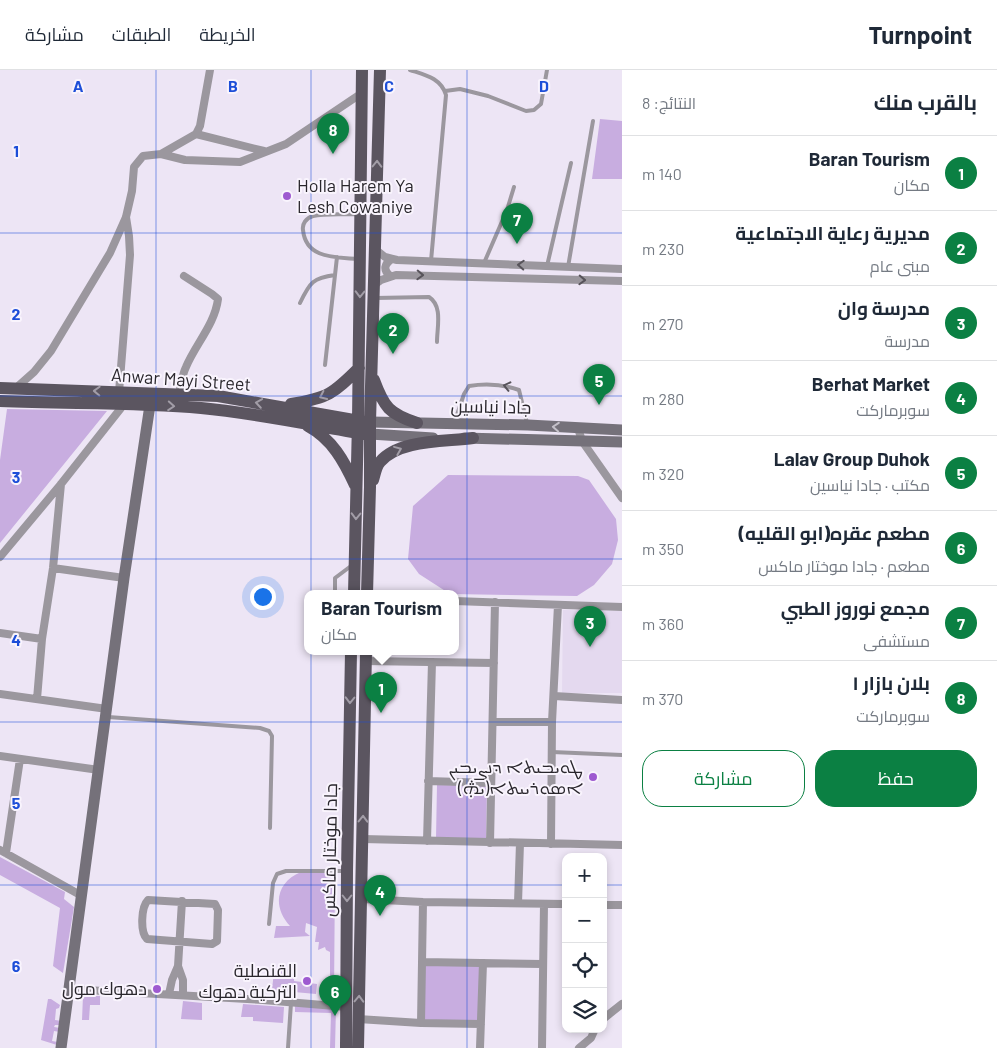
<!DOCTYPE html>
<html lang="ar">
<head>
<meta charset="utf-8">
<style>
  body { margin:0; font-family:Barlow,Cairo,"Noto Sans Syriac",sans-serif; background:#f2f2f3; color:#1f2937; direction:rtl }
  .controls { position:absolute; right:15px; bottom:15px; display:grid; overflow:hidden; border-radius:10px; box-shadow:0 2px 8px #0003 }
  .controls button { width:45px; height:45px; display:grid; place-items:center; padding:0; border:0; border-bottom:1px solid #e0e1e3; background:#fff; color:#1f2937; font:25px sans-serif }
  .you { position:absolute; left:262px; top:526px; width:18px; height:18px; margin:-12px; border:4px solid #fff; border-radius:50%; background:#1a73e8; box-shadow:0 0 0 8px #1a73e833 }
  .badge { display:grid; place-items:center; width:32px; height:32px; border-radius:50%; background:#0b8043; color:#fff; font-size:16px; font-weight:700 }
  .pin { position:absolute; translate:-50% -41px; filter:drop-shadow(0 1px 2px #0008) }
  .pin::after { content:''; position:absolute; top:26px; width:18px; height:15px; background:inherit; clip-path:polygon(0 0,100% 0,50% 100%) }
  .popup { position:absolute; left:304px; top:520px; width:155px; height:65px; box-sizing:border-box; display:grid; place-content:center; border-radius:10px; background:#fff; filter:drop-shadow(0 1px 4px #0005); font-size:16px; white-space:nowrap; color:#747a83 }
  .popup b { font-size:19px; color:#1f2937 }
  .popup::after { content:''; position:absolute; left:50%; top:100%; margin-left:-10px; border:10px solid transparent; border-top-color:#fff }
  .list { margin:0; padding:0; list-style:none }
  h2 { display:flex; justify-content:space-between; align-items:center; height:65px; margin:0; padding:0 20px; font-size:21px }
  h2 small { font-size:16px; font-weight:400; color:#747a83 }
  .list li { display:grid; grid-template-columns:32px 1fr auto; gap:15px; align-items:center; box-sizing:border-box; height:75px; padding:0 20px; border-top:1px solid #e0e1e3 }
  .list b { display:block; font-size:19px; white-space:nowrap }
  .list p { margin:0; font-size:16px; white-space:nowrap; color:#747a83 }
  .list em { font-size:16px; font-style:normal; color:#747a83 }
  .actions { display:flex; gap:10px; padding:15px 20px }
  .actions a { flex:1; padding:11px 0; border:1px solid #0b8043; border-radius:20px; text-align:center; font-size:18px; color:#0b8043 }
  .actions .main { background:#0b8043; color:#fff }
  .icon { flex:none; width:28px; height:28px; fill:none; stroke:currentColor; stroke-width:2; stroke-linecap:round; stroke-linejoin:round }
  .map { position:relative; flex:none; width:622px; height:978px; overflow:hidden; direction:ltr }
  header { display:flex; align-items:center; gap:30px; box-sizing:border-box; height:70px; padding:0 25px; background:#fff; border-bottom:1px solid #e0e1e3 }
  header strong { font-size:24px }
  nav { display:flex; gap:28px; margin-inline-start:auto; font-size:18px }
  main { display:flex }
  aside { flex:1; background:#fff }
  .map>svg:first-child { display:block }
</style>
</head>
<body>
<header>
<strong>Turnpoint</strong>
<nav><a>الخريطة</a><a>الطبقات</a><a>مشاركة</a></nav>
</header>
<main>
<aside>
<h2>بالقرب منك<small>النتائج: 8</small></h2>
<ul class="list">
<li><span class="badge">1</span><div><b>Baran Tourism</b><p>مكان</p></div><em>140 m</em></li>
<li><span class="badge">2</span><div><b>مديرية رعاية الاجتماعية</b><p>مبنى عام</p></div><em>230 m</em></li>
<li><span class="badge">3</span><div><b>مدرسة وان</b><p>مدرسة</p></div><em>270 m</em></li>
<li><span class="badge">4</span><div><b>Berhat Market</b><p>سوبرماركت</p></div><em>280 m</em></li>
<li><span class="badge">5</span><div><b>Lalav Group Duhok</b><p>مكتب · جادا نیاسین</p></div><em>320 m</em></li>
<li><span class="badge">6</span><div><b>مطعم عقره(ابو القليه)</b><p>مطعم · جادا موختار ماكس</p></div><em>350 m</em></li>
<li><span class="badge">7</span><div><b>مجمع نوروز الطبي</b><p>مستشفى</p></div><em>360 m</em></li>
<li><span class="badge">8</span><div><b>بلان بازار ١</b><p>سوبرماركت</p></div><em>370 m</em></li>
</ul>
<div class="actions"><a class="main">حفظ</a><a>مشاركة</a></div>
</aside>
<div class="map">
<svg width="622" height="978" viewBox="0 0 622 978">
  <rect width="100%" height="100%" fill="#ede5f5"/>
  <path fill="#e4d9ef" d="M563,540L622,541V623H562Z"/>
  <path fill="#c8ade0" d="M600,49L622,51V109H592Z
    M7,339L107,341L0,473V390Z
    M448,405L578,406L589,410L616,449L618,470L612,494L594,515L577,526L450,524L419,504L408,489L413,436Z
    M437,715L487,716L486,769L436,768Z
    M0,787L65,822L64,829L74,837L63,903L53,896L60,838L0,805Z
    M301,802L335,803L334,925H330L329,919L325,918L330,912V882L326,880L325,877L318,880L319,872H315L317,857L306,853L305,862L310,866L274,868L276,856H290C272,837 276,812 301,802Z
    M423,892L483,893L481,954L421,953Z
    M280,899L294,900V911L317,914L316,924L272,920L274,901Z
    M83,926H100V935H90L89,950H82Z
    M48,929H51L60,935L59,938L56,939L55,950L62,951V955H55L54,957L60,958V962L54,961L52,971L58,972L57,975L41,970Z
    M183,931L202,933V950L181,949Z
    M243,934L284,937L283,953L253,951V947H241Z
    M295,936L336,938L335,978H330L331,943L295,942Z"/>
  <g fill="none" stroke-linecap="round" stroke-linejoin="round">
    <path stroke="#9b979e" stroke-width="4" d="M410,0C425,5 441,8 446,25L431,191
      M445,21L460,19L488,26L526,41L534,40L541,34L547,0
      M358,189C335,187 306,189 303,160C302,154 306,148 313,146C326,143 346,145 359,144
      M484,193L507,140L514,117
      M547,196L571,93
      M568,197L593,51
      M375,228L429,227C443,236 437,257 437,272
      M300,233C310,212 313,208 335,205
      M325,295L337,187
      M455,351L464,324L469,316C487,313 502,314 519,320L527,353
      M335,524V508L351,496
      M108,647L260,658L269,661L272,666L270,758
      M552,682L622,685
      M269,854L273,813L277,804L286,801H345
      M288,978L291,933"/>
    <path stroke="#9b979e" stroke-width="8" d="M196,64L264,81
      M161,84L196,64L200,56L210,0
      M375,179L385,187L397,190L622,199
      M390,206C383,200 384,194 392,189
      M374,215L381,210L396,205L622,211
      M16,318L34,302L51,281L110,183L126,147L132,121L134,97L143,86L161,84L185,90L240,92L286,74L362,23
      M119,322L130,185L129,166L126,147
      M179,324C181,316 182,305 186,297C195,275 215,254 218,229L212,224L184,206
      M578,358L582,371L622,428
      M0,487L61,414L125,333
      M53,498L124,508
      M455,531L622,537
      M0,563L42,569
      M365,591L494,593
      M0,624L107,639
      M554,626L622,630
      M37,629L42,569L53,498L61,414
      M493,652H552
      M0,686L99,700
      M428,711L491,713
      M363,769L622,775
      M427,771L432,592
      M490,773L495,532
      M551,774L552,652L558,535
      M0,780L82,826
      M6,783L20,689
      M362,829L423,832L566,834
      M148,830L215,834L218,840L217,871L212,874L147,869C140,862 141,837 148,830Z
      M518,833L520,773
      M603,835H622
      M423,892L542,894
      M178,896L183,910V925
      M68,919L263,930L347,937
      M169,924L172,910L178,896L182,831
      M358,949L421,953L481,954
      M603,949L622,934
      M421,953L423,832
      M480,978L483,893
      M542,978L544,834
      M579,978L591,968L595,959"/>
    <path stroke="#75717a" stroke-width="11" d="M370,352L528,355L622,360
      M370,364L433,368
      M464,368L622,372
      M61,978L124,508L150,335"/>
    <path stroke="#5b5560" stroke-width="12" d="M374,310C384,337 389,344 417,353
      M0,318L218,326L365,352
      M0,331C67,334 134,332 201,338C256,343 311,355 365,364
      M291,334C328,328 333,324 359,298
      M308,356C332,369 344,391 355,415
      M373,410C375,404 376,396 380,392C399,369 446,372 473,368
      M354,524L358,351L362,0
      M367,524L370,417V352L380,0
      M346,978L347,801L351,582
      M358,978L366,582"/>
  </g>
  <defs><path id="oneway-chevron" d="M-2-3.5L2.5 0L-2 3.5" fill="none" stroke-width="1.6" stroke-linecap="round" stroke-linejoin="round" transform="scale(1.25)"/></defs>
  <g stroke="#a29da7">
    <use href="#oneway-chevron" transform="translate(377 94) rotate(-89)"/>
    <use href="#oneway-chevron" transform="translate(360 224) rotate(91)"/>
    <use href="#oneway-chevron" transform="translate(97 321) rotate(-178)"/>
    <use href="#oneway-chevron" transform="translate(323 326) rotate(155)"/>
    <use href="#oneway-chevron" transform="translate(259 333) rotate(-171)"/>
    <use href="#oneway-chevron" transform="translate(171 336) rotate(4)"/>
    <use href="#oneway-chevron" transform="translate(398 380) rotate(-22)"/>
    <use href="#oneway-chevron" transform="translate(356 446) rotate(91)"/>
    <use href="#oneway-chevron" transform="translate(350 630) rotate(91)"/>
    <use href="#oneway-chevron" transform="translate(363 749) rotate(-89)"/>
    <use href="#oneway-chevron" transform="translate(347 828) rotate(90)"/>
    <use href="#oneway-chevron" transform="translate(359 929) rotate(-88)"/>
  </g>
  <g stroke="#57535a">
    <use href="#oneway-chevron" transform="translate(521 195) rotate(-177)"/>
    <use href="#oneway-chevron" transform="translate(420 205) rotate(2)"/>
    <use href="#oneway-chevron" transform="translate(582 210) rotate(2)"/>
    <use href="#oneway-chevron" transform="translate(507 316) rotate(-167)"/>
  </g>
  <use stroke="#c4c0c9" href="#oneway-chevron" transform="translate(556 357) rotate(-176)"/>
  <path fill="none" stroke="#1d4ed8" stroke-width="1" stroke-opacity="0.55" d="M156,0V978M311,0V978M467,0V978M0,163H622M0,326H622M0,489H622M0,652H622M0,815H566M603,815H622"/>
  <g fill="#9e5ad0" stroke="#f9f4fd" stroke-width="2">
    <circle cx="287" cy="126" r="5"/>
    <circle cx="593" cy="707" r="5"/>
    <circle cx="307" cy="911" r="5"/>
    <circle cx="157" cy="919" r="5"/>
  </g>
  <g text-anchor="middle" stroke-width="4" stroke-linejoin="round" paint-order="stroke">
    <g font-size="18" fill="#29262c" stroke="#f9f4fd" text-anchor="end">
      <text x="297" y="122" text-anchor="start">Holla Harem Ya<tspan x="297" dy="21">Lesh Cowaniye</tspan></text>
      <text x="583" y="703">ܛܘܝܒܝܬܐ ܕܢܨܝܒܝܢ<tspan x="583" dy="21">ܐܣܘܪܝܝܬܐ(ܞ)</tspan></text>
      <text x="297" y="907">القنصلية<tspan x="297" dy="21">التركية دهوك</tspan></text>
      <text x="147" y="925">دهوك مول</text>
    </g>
    <g font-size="18" fill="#29262c" stroke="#f9f4fd">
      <text transform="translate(181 310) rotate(4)" y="6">Anwar Mayi Street</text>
      <text transform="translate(491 337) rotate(1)" y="6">جادا نیاسین</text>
      <text transform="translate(330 780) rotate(-89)" y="6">جادا موختار ماكس</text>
    </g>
  </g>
  <g font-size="16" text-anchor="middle" font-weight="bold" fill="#1d4ed8" stroke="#f9f4fd" stroke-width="4" stroke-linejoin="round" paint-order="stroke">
    <text x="78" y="22">A</text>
    <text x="233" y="22">B</text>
    <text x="389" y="22">C</text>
    <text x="544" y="22">D</text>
    <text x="16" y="87">1</text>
    <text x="16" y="250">2</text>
    <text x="16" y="413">3</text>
    <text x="16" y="576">4</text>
    <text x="16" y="739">5</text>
    <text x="16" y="902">6</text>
  </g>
</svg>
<div class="controls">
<button>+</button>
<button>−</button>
<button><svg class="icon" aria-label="locate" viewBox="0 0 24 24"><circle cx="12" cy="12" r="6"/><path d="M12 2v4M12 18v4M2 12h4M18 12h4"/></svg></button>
<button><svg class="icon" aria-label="layers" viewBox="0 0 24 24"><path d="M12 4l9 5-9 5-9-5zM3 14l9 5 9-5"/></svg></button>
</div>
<div class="you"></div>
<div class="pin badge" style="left:381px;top:643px">1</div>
<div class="popup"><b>Baran Tourism</b>مكان</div>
<div class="pin badge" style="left:393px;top:284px">2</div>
<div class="pin badge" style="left:590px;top:577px">3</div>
<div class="pin badge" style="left:380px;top:846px">4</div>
<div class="pin badge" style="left:599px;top:335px">5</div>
<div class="pin badge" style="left:335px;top:946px">6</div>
<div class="pin badge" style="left:517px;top:174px">7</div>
<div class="pin badge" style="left:333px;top:84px">8</div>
</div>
</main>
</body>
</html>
